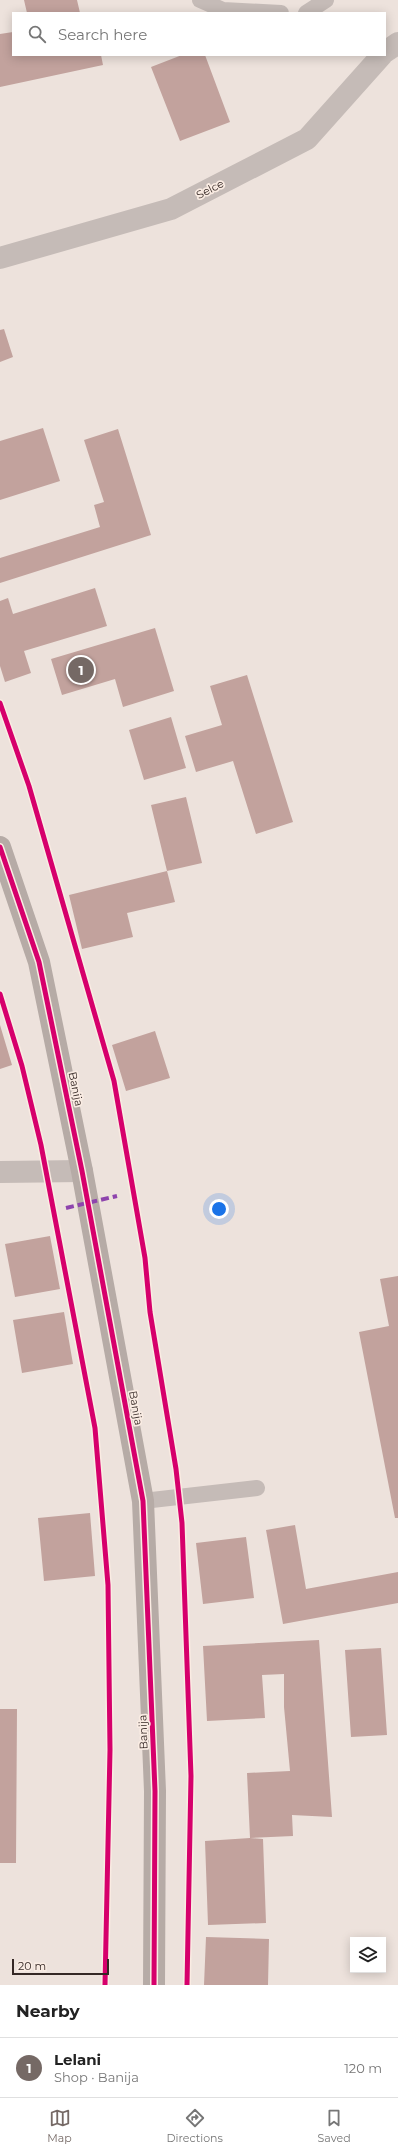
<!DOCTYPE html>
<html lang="en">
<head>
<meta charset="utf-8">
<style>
  body { margin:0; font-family:Montserrat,sans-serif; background:#f2f2f2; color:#222 }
  .controls { position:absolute; right:12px; bottom:12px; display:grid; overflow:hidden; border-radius:0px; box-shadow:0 2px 10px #0003 }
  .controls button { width:36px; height:36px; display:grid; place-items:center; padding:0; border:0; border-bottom:1px solid #e0e0e0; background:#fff; color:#222; font:20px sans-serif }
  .scale { position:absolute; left:12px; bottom:10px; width:97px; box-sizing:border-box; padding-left:4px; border:2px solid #352825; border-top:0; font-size:11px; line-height:14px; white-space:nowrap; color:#352825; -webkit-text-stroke:3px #faece3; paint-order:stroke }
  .you { position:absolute; left:219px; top:1209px; width:14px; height:14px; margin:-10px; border:3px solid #fff; border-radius:50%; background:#1a73e8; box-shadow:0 0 0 6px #1a73e833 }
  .badge { display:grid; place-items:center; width:26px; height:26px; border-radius:50%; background:#756965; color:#fff; font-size:13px; font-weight:700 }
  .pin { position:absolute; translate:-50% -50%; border:2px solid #fff; box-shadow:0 1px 4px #0006 }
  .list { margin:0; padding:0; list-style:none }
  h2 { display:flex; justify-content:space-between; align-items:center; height:52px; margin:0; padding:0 16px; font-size:17px }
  h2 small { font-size:13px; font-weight:400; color:#767676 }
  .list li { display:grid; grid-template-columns:26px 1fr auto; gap:12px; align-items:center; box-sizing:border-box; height:60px; padding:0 16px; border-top:1px solid #e0e0e0 }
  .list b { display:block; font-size:15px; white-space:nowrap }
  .list p { margin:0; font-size:13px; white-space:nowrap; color:#767676 }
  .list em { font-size:13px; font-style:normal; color:#767676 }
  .icon { flex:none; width:22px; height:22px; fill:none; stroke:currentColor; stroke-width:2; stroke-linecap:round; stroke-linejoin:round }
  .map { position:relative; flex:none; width:398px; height:1985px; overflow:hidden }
  .search { position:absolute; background:#fff; box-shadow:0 2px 10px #0003; left:12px; right:12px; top:12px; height:44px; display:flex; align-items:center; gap:10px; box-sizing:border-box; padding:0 14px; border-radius:0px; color:#767676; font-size:15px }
  .sheet { height:112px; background:#fff }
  nav { display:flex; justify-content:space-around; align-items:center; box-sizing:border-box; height:56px; border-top:1px solid #e0e0e0; background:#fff; font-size:11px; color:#767676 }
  nav a { display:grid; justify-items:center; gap:2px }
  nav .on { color:#756965 }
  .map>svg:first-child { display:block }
</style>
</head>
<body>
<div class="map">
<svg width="398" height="1985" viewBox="0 0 398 1985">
  <rect width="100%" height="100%" fill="#ede2dc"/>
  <path fill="#c2a29d" d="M24,0H77L80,13H27Z
    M13,32V55H101L103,65L0,87V34Z
    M182,55H205L230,122L180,141L151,67Z
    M4,329L13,357L0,362V330Z
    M43,428L60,481L0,500V441Z
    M118,429L151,535L0,583V558L100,527L94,505L104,502L84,440Z
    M95,588L107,626L24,651L31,673L5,682L0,666V601L8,598L13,614Z
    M155,628L174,691L123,707L115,679L62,695L51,659Z
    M247,675L293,822L256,834L233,761L196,772L185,736L222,725L210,686Z
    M171,717L186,768L144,780L129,730Z
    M186,797L202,863L167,871L151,805Z
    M167,871L175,902L127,913L133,937L82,949L69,895Z
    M0,1025L12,1065L0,1069Z
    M155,1031L170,1078L126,1091L112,1045Z
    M50,1236L60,1289L15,1297L5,1244Z
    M398,1276V1518H395L359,1332L389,1326L380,1279Z
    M64,1312L73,1364L22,1373L13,1320Z
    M90,1513L95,1576L44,1581L38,1518Z
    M295,1525L306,1589L398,1572V1603L283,1624L266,1530Z
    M246,1537L254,1598L203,1604L196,1543Z
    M319,1640L332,1817L292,1815L293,1836L250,1838L247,1773L290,1771L284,1707V1674L262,1675L265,1718L207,1721L203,1646Z
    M381,1648L387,1735L351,1737L345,1650Z
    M0,1709H17L16,1863H0Z
    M250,1838L263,1839L266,1923L208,1925L205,1841Z
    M206,1937L269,1939L268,1985H204Z"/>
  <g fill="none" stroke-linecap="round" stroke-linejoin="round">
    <path stroke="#c5bbb7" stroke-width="16" d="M200,0L223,10L281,13
      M306,13L326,0
      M143,1501L257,1488"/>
    <path stroke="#c5bbb7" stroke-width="22" d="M385,52L398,43
      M0,258L171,209L307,139L382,55
      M0,1172L82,1171"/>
    <path stroke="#b6aba6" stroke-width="22" d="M0,847L39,962L82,1171L143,1501L155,1791L154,1985"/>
    <path stroke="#8e44ad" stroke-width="4" stroke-dasharray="8 4" stroke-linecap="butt" d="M66,1208L117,1196"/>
    <defs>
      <path id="cycleway" d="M0,703L29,786L114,1081L145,1258L150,1312L176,1469L182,1523L191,1776L187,1985
        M0,847L39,962L82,1171L143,1501L155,1791L154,1985
        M0,994L22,1066L41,1145L95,1428L108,1585L110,1750L105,1985"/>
    </defs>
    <use href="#cycleway" stroke="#faece3" stroke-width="8"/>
    <use href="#cycleway" stroke="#d6006c" stroke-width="5"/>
  </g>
  <g text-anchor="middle" stroke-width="3.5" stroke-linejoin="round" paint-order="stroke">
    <g font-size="11" fill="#352825" stroke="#faece3">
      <text transform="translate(210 189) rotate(-27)" y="4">Selce</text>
      <text transform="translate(76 1089) rotate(78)" y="4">Banija</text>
      <text transform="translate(136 1408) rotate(80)" y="4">Banija</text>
      <text transform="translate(143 1732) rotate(-92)" y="4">Banija</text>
    </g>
  </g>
</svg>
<div class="controls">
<button><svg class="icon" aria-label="layers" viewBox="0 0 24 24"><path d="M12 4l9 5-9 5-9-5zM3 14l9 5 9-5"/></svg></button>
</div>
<div class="scale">20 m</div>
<div class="you"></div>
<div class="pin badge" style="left:81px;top:670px">1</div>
<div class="search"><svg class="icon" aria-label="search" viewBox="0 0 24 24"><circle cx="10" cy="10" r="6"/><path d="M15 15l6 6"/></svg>Search here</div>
</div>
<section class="sheet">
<h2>Nearby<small></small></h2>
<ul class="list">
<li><span class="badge">1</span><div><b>Lelani</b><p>Shop · Banija</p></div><em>120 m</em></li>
</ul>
</section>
<nav>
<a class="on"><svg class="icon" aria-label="map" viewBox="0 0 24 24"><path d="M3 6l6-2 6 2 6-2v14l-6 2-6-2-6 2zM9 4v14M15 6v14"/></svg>Map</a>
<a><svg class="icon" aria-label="directions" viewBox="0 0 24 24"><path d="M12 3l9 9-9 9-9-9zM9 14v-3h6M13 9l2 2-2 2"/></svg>Directions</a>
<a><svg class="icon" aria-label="saved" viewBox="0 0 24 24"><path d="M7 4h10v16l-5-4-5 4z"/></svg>Saved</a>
</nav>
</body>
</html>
